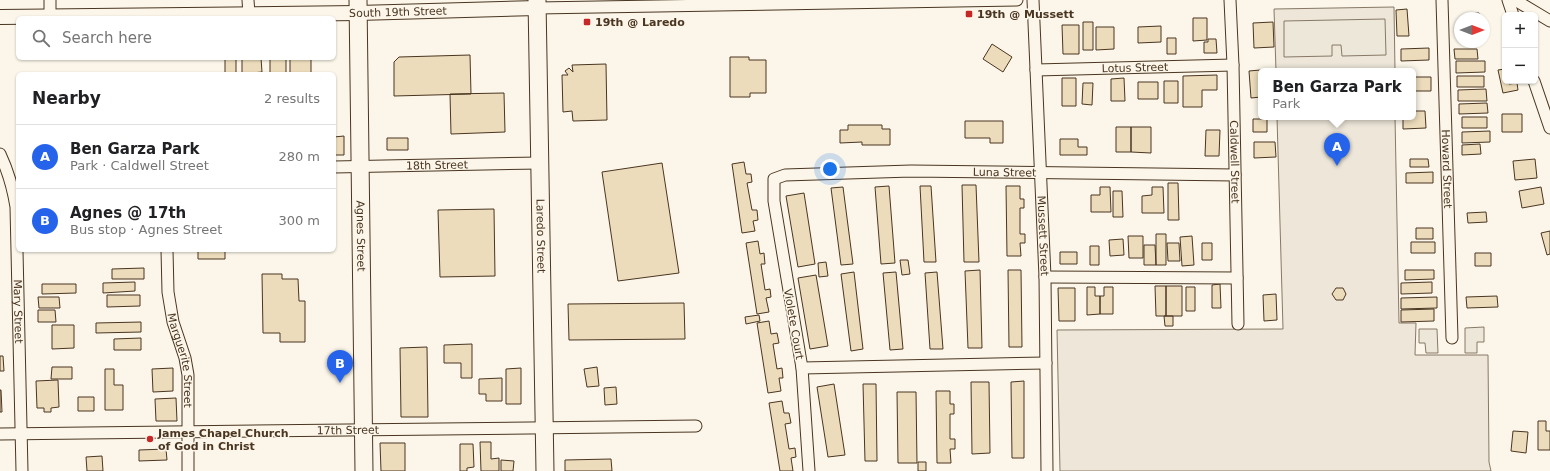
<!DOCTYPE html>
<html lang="en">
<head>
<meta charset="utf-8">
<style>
  body { margin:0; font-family:"DejaVu Sans",sans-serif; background:#f2f2f2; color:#202124 }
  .controls { position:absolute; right:12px; top:12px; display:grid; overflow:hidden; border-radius:6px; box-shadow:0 1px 3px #0004 }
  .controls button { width:36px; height:36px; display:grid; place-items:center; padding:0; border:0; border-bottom:1px solid #e0e0e0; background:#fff; color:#202124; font:20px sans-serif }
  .compass { position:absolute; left:1454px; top:12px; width:36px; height:36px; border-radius:50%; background:#fff; box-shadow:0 1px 3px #0004; rotate:90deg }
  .you { position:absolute; left:830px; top:169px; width:14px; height:14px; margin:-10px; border:3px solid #fff; border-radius:50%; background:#1a73e8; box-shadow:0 0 0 6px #1a73e833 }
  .badge { display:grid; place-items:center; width:26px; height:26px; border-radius:50%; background:#2563eb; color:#fff; font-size:13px; font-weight:700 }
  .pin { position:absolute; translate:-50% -33px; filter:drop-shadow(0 1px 2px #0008) }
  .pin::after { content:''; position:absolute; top:21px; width:14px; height:12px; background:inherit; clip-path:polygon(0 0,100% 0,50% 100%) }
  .popup { position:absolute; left:1258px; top:68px; width:158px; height:52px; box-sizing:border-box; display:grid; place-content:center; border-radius:6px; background:#fff; filter:drop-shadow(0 1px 3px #0005); font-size:13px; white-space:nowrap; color:#757577 }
  .popup b { font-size:15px; color:#202124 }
  .popup::after { content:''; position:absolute; left:50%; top:100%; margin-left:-8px; border:8px solid transparent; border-top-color:#fff }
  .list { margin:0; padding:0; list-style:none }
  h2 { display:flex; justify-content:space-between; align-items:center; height:52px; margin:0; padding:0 16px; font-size:17px }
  h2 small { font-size:13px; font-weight:400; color:#757577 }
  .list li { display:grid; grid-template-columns:26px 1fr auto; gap:12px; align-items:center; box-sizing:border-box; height:64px; padding:0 16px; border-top:1px solid #e0e0e0 }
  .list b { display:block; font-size:15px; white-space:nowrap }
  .list p { margin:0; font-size:13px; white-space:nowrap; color:#757577 }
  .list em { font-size:13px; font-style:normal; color:#757577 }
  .icon { flex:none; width:22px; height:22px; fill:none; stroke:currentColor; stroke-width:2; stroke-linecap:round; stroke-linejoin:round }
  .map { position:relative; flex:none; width:1550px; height:471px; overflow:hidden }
  .search { position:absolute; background:#fff; box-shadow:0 1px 3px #0004; left:16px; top:16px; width:320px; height:44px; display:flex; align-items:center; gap:10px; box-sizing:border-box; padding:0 14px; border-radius:6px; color:#757577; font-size:15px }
  .panel { position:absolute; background:#fff; box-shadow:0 1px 3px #0004; left:16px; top:72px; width:320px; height:180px; border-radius:6px }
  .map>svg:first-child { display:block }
</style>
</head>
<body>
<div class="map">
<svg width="1550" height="471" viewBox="0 0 1550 471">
  <rect width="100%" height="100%" fill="#fbf6e9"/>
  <path fill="#ede6d9" stroke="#887966" d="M1394,7L1395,71H1276L1274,9Z
    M1277,117H1395L1399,323H1416L1415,355H1488L1489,462L1491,471H1060L1057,330L1283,329Z"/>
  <path fill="#ede7d9" stroke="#887966" d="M1385,19L1386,55L1342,56L1341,45H1332V56L1284,57V21Z
    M1484,327V342H1477V353H1465V328Z
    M1419,329H1437L1438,353H1426L1425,343H1419Z"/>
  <path fill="#ecdcbc" stroke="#4a3520" d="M1407,9L1409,36H1397L1396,10Z
    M1470,13H1479V18H1470Z
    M1193,18H1207V40L1193,41Z
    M1083,22H1093V50H1083Z
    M1273,22L1274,47L1254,48L1253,23Z
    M1062,25H1079V54H1063Z
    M1161,26V42L1138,43V27Z
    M1096,27H1114V49L1096,50Z
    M1167,38H1176V54H1167Z
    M1208,39H1216L1217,53H1204V42H1208Z
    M992,44L1012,57L1003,72L983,59Z
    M1429,48V60L1401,61V49Z
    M1454,49H1477L1478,59H1455Z
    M470,55L471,94L394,96V62L399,57Z
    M730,57H749V60H766V93H750V97H730Z
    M225,58H236V74H225Z
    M242,58H261L262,72L242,74Z
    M270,59H286V74H270Z
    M290,59H311V73H290Z
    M1456,61H1485V72L1456,73Z
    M606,64L607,120L573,121L572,111L563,112L562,75H568L565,71L569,68L573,72L572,65Z
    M1272,69V71H1261V97L1251,98L1249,71Z
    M1505,69V81H1509V84L1517,83L1518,90L1503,93L1498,70Z
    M1217,75V90H1202V107H1183V76Z
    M1457,76H1484V87H1457Z
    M1413,77H1431V91H1413Z
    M1062,78H1076V106H1062Z
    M1124,78L1125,101H1111V79Z
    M1164,81H1178V103H1164Z
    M1138,82H1158V99H1138Z
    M1083,83H1093L1092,105L1082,104Z
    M1486,89L1487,101H1458V90Z
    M504,93L505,132L451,134L450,94Z
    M1487,103L1488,113L1459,114V104Z
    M1413,111H1425L1426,128L1403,129V117H1413Z
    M1502,114H1522V132H1502Z
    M1462,117H1487V128H1462Z
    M1253,119H1267V132H1253Z
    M965,121H1003V143H990V138H965Z
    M848,125H882V129H890V145H862V142L840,143V130H848Z
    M1116,127H1131V152H1116Z
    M1131,127H1151V153L1131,152Z
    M1206,130H1220L1219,156H1205Z
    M1490,131V142L1462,143V132Z
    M344,136V155H334V137Z
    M387,138H408V150H387Z
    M1060,139H1078V147H1087V155H1060Z
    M1254,142H1275L1276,157L1254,158Z
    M1480,144L1481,154L1462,155V145Z
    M1410,159H1428L1429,167H1410Z
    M1535,159L1537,178L1515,180L1513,161Z
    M744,162L746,174H751L752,182L747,183L752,210H757L758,220L753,221L755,231L742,233L732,164Z
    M662,163L679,273L618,281L602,172Z
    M1433,172V183H1406V173Z
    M1168,183H1178L1179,220H1168Z
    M962,185H976L979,262H964Z
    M889,186L895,263L881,264L875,187Z
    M920,186H931L936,262H924Z
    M1006,186H1020V199H1024V208H1020V234H1025V243H1020L1021,256H1007Z
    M843,187L853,264L841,265L831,188Z
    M1100,187H1110L1111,212H1091V195H1100Z
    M1152,187H1163L1164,213H1142V196L1152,195Z
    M1541,187L1544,204L1522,208L1519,191Z
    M1113,191H1122L1123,217H1113Z
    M804,193L815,264L798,267L786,196Z
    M494,209L495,276L440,277L438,210Z
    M1486,212L1487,222L1468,223L1467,213Z
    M1416,228H1433V239H1416Z
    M1550,231V254L1547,255L1541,233Z
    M1156,234H1166V265H1156Z
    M1128,236H1143V258H1129Z
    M1192,236L1194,265L1182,266L1180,237Z
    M1123,239L1124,255L1110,256L1109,240Z
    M758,241L760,254L764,253L765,264H761L765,290L770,289L771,297L766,298L769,312L757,314L746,243Z
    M1411,242H1435V253H1411Z
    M1167,243H1179L1180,261H1168Z
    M1202,243H1212V260H1202Z
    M1144,245H1155L1156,265H1144Z
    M1090,246H1099V265H1090Z
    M198,250H225V259H198Z
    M1060,252H1077V264H1060Z
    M1475,253H1491V266H1475Z
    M900,260H908L910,274L902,275Z
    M826,262L828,276L819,277L818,263Z
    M144,268V279H112V269Z
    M980,270L982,348H968L965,271Z
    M1008,270H1021L1022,347H1009Z
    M1405,270H1434V279L1405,280Z
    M854,272L863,349L851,351L841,274Z
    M896,272L903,349L890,350L883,273Z
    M937,272L943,349H930L925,273Z
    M262,274H282V279H298L299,301H305V342H280V333H263Z
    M816,275L828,346L810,349L798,278Z
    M135,282V291L103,293V283Z
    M1432,282V293L1401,294V283Z
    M42,284H76V293L42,294Z
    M1220,284L1221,308H1212V285Z
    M1155,286H1166V316H1156Z
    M1166,286H1182V316H1166Z
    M1087,287H1095V296H1100V314L1087,315Z
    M1104,287H1113V314H1100V296H1104Z
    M1186,287H1195V311H1186Z
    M1058,288H1075V321H1059Z
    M1336,288H1343L1346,294L1343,300H1336L1332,294Z
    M1276,294L1277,320L1264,321L1263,295Z
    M107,295H140V306L107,307Z
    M1497,296L1498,307L1467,308L1466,297Z
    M38,297H59L60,308H39Z
    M1437,297V308L1401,309V298Z
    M684,303L685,339L569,340L568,304Z
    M1434,309V321L1401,322V310Z
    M38,310H55L56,322H38Z
    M759,315L760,321L746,324L745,317Z
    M1164,316H1173V326H1165Z
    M769,321L771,334L777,333L779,343L773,344L777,369L782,368L783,378H779L781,391L768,393L757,323Z
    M141,322V332L96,333V323Z
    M52,325H74V348L52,349Z
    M141,338V350H114V339Z
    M472,344V378H461V363H444V345Z
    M427,347L428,417H401L400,348Z
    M0,356H3L4,371H0Z
    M52,367H72V379H51Z
    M597,367L599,386L587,387L584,369Z
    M173,368V391L153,392L152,369Z
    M521,368V404H506V369Z
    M105,369H114V385H123V410H105Z
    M502,378V401H486V394H479V379Z
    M58,380L59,407L51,408V412H44V408H37L36,381Z
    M1024,381V458H1012L1011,382Z
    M971,382H989L990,453L972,454Z
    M834,384L845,455L828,457L817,387Z
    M863,384H876L877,461H865Z
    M616,387L617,404L605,405L604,388Z
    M0,390H1L2,412H0Z
    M936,391H950V404H954V414H950V439H955V449H950L951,463H937Z
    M897,392H916L917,463H898Z
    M78,397H94V411H78Z
    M176,398L177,421H156L155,399Z
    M782,401L784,413H789L791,423L785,424L789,449L795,448L796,457L791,458L793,471H780L769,403Z
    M1538,421H1546V431H1550V450H1538Z
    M1513,431L1528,432L1526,453L1511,451Z
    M480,442H491V459L499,458V471H481Z
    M380,443H405V471H381Z
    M460,444H473L474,467L467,468V471H460Z
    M166,449L167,460L139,461V450Z
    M102,456L103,471H87L86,457Z
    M611,459L612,471H565V460Z
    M501,460L514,461L513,471H501Z
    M918,462H926V471H918Z"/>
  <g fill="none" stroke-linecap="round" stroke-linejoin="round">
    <defs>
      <g id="minor">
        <path d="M50,0V17"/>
        <path d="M248,0L249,14"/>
        <path id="s1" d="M1033,0L1045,277L1047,471"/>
        <path id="s2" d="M1230,0L1233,65L1238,324"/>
        <path id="s3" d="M1442,0L1452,338"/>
        <path d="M1508,0L1513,15"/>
        <path d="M1515,0L1550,21"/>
        <path d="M537,8L1017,0"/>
        <path id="s4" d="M1036,70L1233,65"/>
        <path d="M1534,81L1550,128"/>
        <path id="s5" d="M0,154C8,171 13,188 16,207L22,471"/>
        <path id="s6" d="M334,167L540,163"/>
        <path id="s7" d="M167,250L168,292L173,322L185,358L188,375V471"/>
        <path d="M1045,277L1237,278"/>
        <path d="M802,368L1046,363"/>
        <path id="s8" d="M0,434L696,426"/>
        <path id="s9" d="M809,471L802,368L774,201V179L785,175L911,171L1235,175"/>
      </g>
      <g id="tertiary">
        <path id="s10" d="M0,17L358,13L537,8"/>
      </g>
      <g id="primary">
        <path id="s11" d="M358,0L364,471"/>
        <path id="s12" d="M537,0L545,471"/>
      </g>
    </defs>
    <use href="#minor" stroke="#4a3520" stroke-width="13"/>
    <use href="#tertiary" stroke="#4a3520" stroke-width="16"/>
    <use href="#primary" stroke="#4a3520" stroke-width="19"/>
    <use href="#minor" stroke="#fbf6e9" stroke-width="11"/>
    <use href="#tertiary" stroke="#fbf6e9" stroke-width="14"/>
    <use href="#primary" stroke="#fbf6e9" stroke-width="17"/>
  </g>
  <g fill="#c62828" stroke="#fbf6e9" stroke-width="1.5">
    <rect x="965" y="10" width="8" height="8" rx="2"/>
    <rect x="583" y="18" width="8" height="8" rx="2"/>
    <circle cx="150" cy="439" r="4"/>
  </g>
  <g text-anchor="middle" stroke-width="3" stroke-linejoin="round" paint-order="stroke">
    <g font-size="11" fill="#4a3520" stroke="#fbf6e9">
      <text dy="4" stroke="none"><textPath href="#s10" startOffset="398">South 19th Street</textPath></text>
      <text dy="4" stroke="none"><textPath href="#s4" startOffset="99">Lotus Street</textPath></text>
      <text dy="4" stroke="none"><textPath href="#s2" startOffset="162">Caldwell Street</textPath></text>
      <text dy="4" stroke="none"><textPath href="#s6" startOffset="103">18th Street</textPath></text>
      <text dy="4" stroke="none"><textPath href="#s3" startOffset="169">Howard Street</textPath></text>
      <text dy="4" stroke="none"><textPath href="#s9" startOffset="526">Luna Street</textPath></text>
      <text dy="4" stroke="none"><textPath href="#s12" startOffset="236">Laredo Street</textPath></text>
      <text dy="4" stroke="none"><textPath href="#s1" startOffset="236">Mussett Street</textPath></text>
      <text dy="4" stroke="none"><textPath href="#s11" startOffset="236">Agnes Street</textPath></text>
      <text dy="4" stroke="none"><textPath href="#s5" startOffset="160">Mary Street</textPath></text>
      <text transform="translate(794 324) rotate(80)" y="4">Violete Court</text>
      <text dy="4" stroke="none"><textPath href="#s7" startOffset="112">Marguerite Street</textPath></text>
      <text dy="4" stroke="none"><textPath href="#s8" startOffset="348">17th Street</textPath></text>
    </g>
    <g font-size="11" font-weight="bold" fill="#4a3520" stroke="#fbf6e9" text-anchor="start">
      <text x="977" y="18">19th @ Mussett</text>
      <text x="595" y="26">19th @ Laredo</text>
      <text x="158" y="437">James Chapel Church<tspan x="158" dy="13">of God in Christ</tspan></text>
    </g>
  </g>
</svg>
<div class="controls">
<button>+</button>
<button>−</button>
</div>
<svg class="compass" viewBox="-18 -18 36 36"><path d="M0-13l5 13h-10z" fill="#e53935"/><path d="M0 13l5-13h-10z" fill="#757577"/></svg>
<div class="you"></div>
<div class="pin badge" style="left:1337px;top:166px">A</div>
<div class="popup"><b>Ben Garza Park</b>Park</div>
<div class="pin badge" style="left:340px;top:383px">B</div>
<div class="search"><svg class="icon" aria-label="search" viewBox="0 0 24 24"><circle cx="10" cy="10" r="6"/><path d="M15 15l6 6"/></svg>Search here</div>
<section class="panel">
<h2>Nearby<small>2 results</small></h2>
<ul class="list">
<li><span class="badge">A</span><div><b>Ben Garza Park</b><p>Park · Caldwell Street</p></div><em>280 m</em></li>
<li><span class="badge">B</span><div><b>Agnes @ 17th</b><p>Bus stop · Agnes Street</p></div><em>300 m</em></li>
</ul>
</section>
</div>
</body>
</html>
